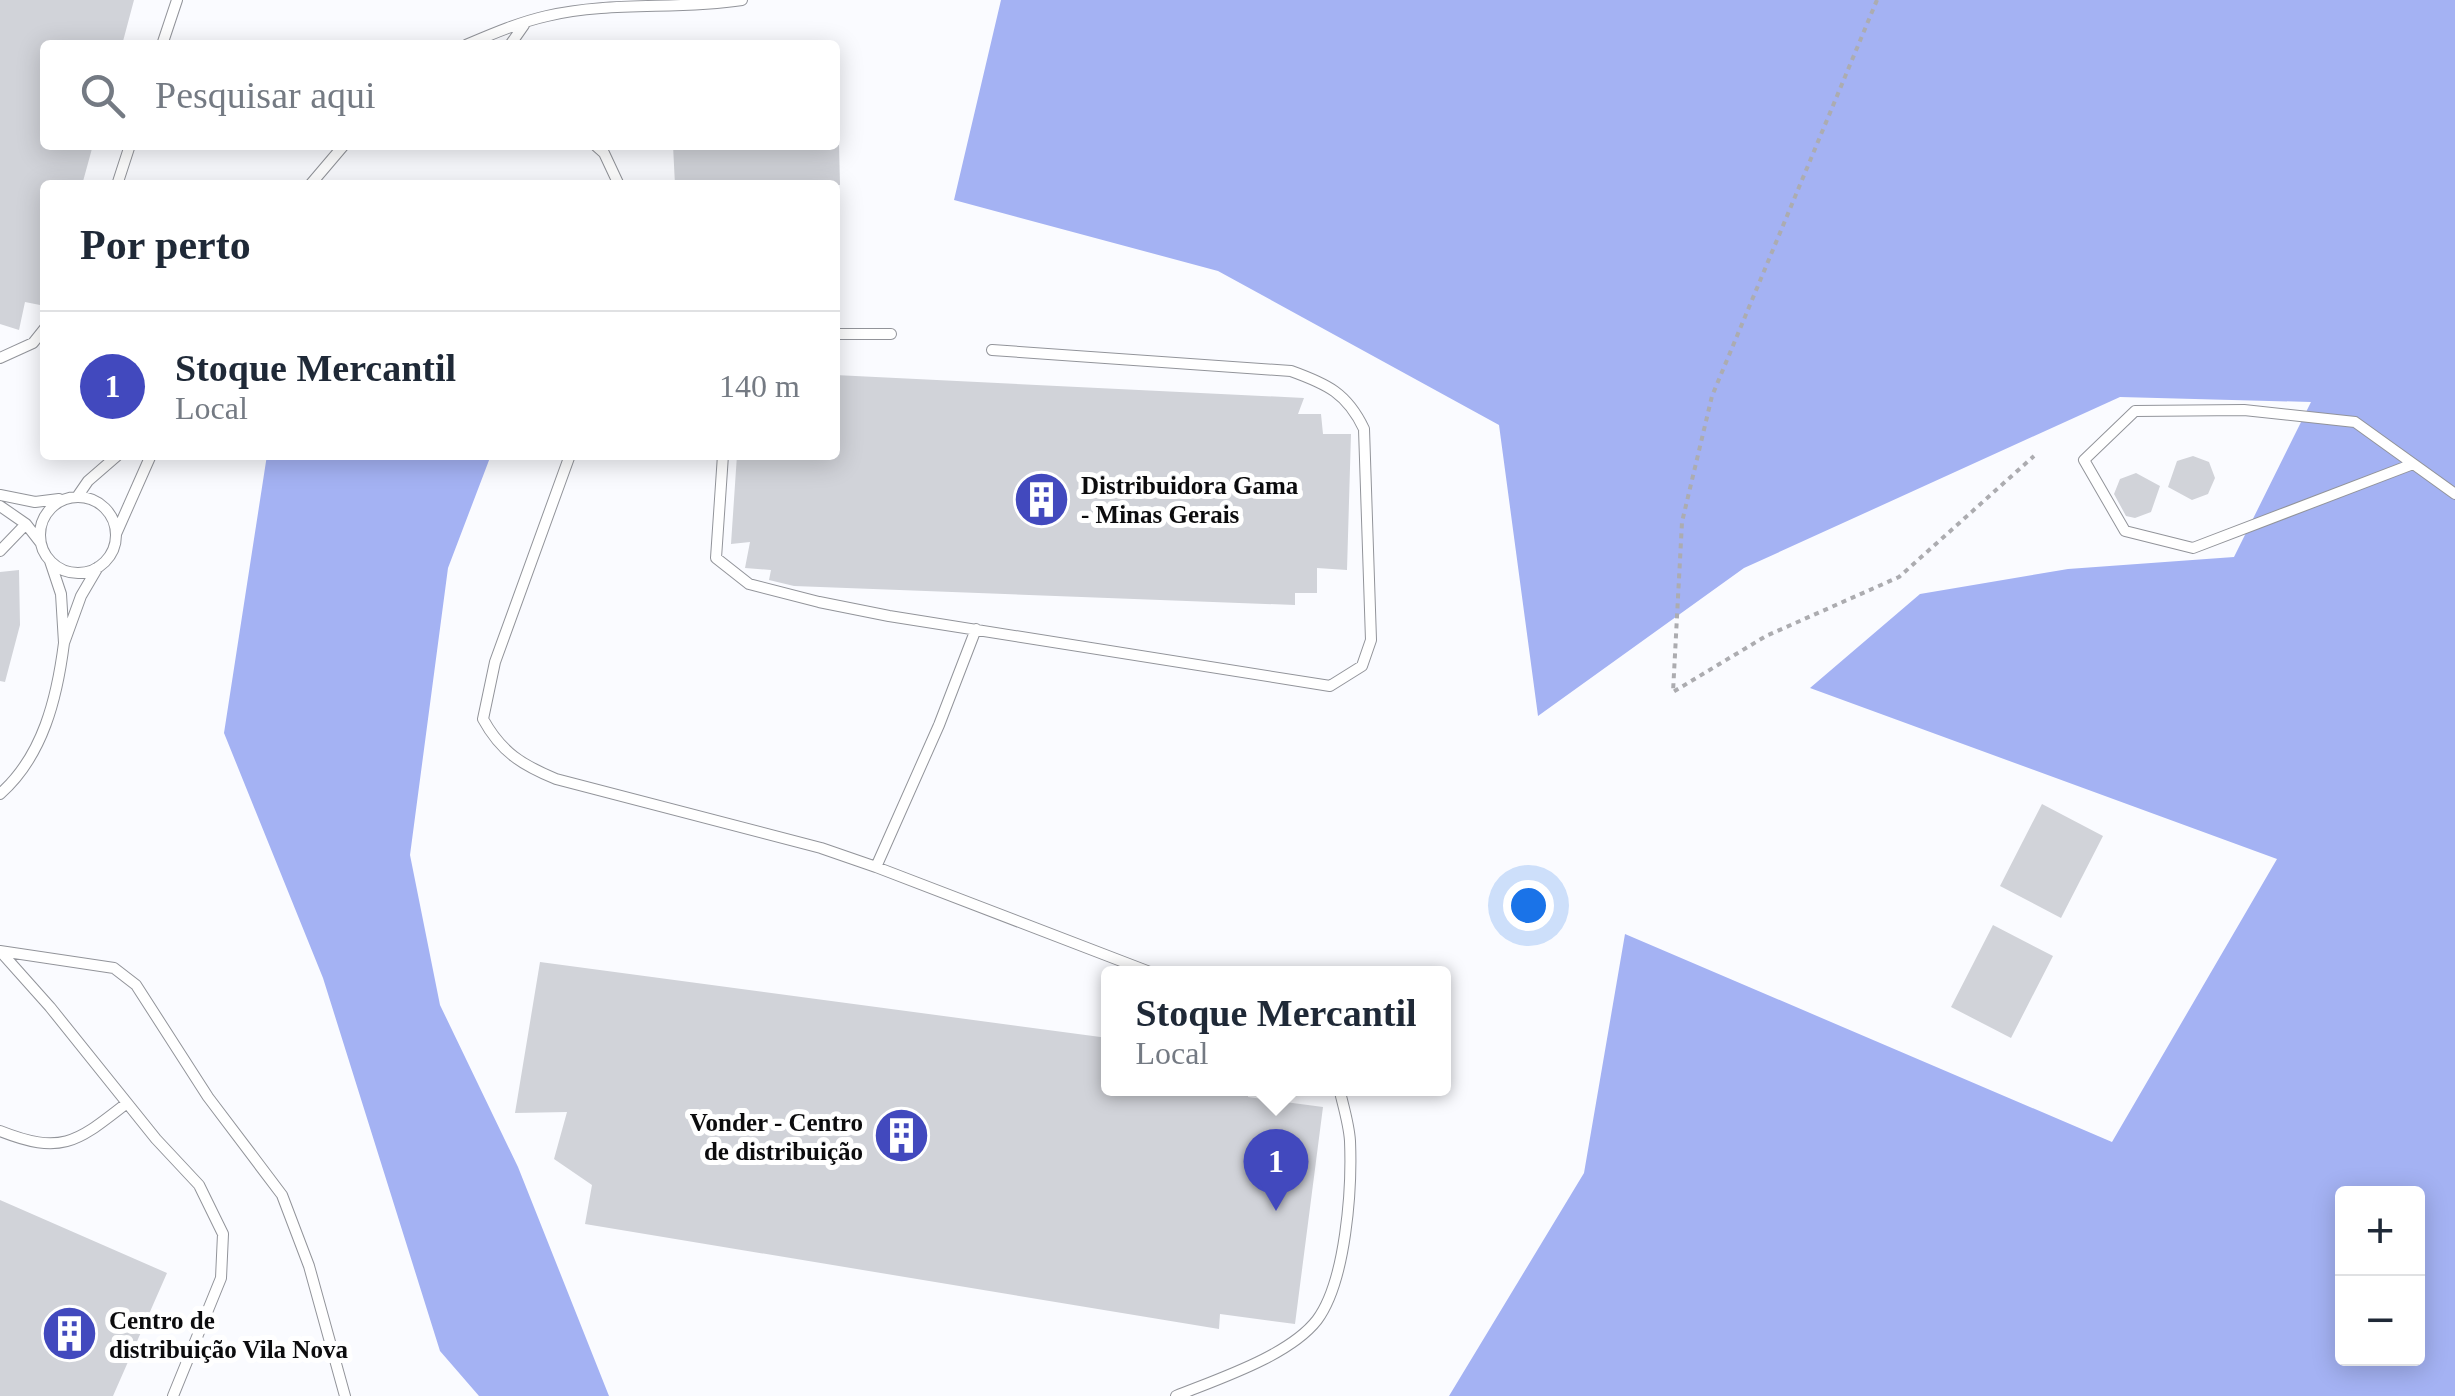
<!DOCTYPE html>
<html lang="pt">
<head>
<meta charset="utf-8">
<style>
  body { margin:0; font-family:"Times New Roman",serif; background:#f2f2f3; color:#1f2937 }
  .controls { position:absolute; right:30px; bottom:30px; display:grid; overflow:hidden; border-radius:10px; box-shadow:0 5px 25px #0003 }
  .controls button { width:90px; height:90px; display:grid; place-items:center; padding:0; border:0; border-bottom:2px solid #e0e1e3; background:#fff; color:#1f2937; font:50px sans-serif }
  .you { position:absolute; left:1528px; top:905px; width:35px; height:35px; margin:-25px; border:8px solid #fff; border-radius:50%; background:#1a73e8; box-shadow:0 0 0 15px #1a73e833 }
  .badge { display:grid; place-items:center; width:65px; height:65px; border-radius:50%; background:#4249be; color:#fff; font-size:32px; font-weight:700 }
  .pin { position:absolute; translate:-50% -82px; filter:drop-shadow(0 2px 5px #0008) }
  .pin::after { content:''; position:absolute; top:52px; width:35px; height:30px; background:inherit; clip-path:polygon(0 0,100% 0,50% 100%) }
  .popup { position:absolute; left:1101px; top:966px; width:350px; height:130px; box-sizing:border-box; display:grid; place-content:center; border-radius:10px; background:#fff; filter:drop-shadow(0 2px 8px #0005); font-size:32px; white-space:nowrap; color:#747a83 }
  .popup b { font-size:38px; color:#1f2937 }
  .popup::after { content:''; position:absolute; left:50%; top:100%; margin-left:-20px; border:20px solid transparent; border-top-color:#fff }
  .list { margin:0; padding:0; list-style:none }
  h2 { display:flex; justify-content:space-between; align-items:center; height:130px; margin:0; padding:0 40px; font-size:42px }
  h2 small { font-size:32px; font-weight:400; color:#747a83 }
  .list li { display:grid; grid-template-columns:65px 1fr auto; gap:30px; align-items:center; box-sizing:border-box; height:150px; padding:0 40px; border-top:2px solid #e0e1e3 }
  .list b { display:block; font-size:38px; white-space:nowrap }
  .list p { margin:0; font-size:32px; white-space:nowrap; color:#747a83 }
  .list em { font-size:32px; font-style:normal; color:#747a83 }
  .icon { flex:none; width:55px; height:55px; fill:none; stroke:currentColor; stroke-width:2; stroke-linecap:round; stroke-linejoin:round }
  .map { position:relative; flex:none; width:2455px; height:1396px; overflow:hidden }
  .search { position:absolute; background:#fff; box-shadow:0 5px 25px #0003; left:40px; top:40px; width:800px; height:110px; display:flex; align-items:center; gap:25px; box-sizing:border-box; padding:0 35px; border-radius:10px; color:#747a83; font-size:38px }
  .panel { position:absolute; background:#fff; box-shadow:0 5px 25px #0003; left:40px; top:180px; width:800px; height:280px; border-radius:10px }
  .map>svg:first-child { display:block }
</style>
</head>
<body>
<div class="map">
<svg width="2455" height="1396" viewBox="0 0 2455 1396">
  <rect width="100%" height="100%" fill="#fafbff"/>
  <path fill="#a4b2f3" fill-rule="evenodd" d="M1001,0H2455V1396H1449L1584,1173L1625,934L2112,1142L2277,859L1810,688L1920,594L2068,569L2234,557L2311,402L2120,397L1744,568L1538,716L1499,425L1218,271L954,200ZM2342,1194H2418V1358H2342Z
    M267,455H491L448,568L410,855L440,1005L518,1167L609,1396H479L440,1351L323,978L224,733Z"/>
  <path fill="#d1d3d9" d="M0,0H134L122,45H45V145H93L82,185H45V306L25,302L19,330L0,324Z
    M673,145H839L840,185H675Z
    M835,375L1304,398L1298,414H1321L1323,434H1351L1347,570L1317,568V593H1295V605L794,586L769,580L771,570L745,568L750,542L731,544L737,455H835Z
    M2193,456L2209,462L2215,478L2208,494L2192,500L2168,487L2177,461Z
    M2136,473L2160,486L2151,512L2135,518L2126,516L2114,494L2120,479Z
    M19,570L20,625L5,682L0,681V572Z
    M2042,804L2103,836L2061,918L2000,886Z
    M1993,925L2053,956L2011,1038L1951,1007Z
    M540,962L1108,1038V1088H1249L1248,1097L1323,1107L1295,1324L1220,1314L1219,1329L585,1224L592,1185L554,1159L567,1112L515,1113Z
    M0,1200L167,1273L113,1396H0Z"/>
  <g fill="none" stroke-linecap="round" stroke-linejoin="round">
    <defs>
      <path id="lane" d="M162,45L177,0
        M466,45C492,34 520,22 547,16C610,1 678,10 742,0
        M510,45L524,25
        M595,145L604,153L619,185
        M117,185L130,145
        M310,185L344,145
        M835,334H891
        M0,358L33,343L45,328
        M570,455L495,662L483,719C501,752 522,765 556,779L821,848L876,867L939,725L976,629
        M723,455L716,558L749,584L819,602L889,616L1330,686L1362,666L1371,640L1364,429C1347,393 1327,384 1291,371L992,350
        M2413,464L2193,548L2125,531L2084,460L2135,411L2244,410L2355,422L2455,494
        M0,495L35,502L59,499
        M77,497L88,481L118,455
        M40 535a38 38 0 1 1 76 0a38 38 0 1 1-76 0Z
        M0,506L26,524L40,542
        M116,534L151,455
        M0,551L26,524
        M50,561L61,594L64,643L81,596L98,567
        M0,794C43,756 57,698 64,643
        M876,867L1155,974
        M0,951L114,968L136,985L208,1097L282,1195L309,1266L345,1396
        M1,952L50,1007L156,1139L199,1185L223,1234L221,1278L173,1396
        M0,1131C63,1156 78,1141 127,1103
        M1176,1396C1218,1379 1289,1356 1317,1320C1346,1281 1352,1189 1350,1141C1349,1124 1343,1105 1339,1088"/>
    </defs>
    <use href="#lane" stroke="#92949a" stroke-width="12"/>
    <path stroke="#acacb0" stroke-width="4" stroke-dasharray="5 5" stroke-linecap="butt" d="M1877,0L1712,396L1682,522L1673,692L1766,636L1899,577L2034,456"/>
    <use href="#lane" stroke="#fff" stroke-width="10"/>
  </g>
  <defs>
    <symbol id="building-disc" viewBox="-11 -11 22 22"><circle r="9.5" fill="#4249be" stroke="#fff"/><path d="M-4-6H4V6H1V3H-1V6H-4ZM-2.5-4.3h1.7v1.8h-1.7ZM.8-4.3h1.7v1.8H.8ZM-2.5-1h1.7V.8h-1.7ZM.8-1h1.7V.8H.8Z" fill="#fff"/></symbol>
  </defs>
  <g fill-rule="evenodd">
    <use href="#building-disc" x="1010" y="468" width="63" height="63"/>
    <use href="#building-disc" x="870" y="1104" width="63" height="63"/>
    <use href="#building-disc" x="38" y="1302" width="63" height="63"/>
  </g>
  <g text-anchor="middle" stroke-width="10" stroke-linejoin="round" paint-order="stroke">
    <g font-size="25" font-weight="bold" fill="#0c0c0e" stroke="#fff" text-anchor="start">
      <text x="1081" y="494">Distribuidora Gama<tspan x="1081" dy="29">- Minas Gerais</tspan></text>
      <text x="863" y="1131" text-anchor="end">Vonder - Centro<tspan x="863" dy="29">de distribuição</tspan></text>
      <text x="109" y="1329">Centro de<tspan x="109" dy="29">distribuição Vila Nova</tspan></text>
    </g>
  </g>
</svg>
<div class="controls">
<button>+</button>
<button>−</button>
</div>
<div class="you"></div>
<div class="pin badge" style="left:1276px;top:1211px">1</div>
<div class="popup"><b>Stoque Mercantil</b>Local</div>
<div class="search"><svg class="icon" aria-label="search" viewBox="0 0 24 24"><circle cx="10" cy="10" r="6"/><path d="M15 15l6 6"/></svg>Pesquisar aqui</div>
<section class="panel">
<h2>Por perto<small></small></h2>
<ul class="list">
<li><span class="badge">1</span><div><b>Stoque Mercantil</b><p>Local</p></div><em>140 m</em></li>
</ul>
</section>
</div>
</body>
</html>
